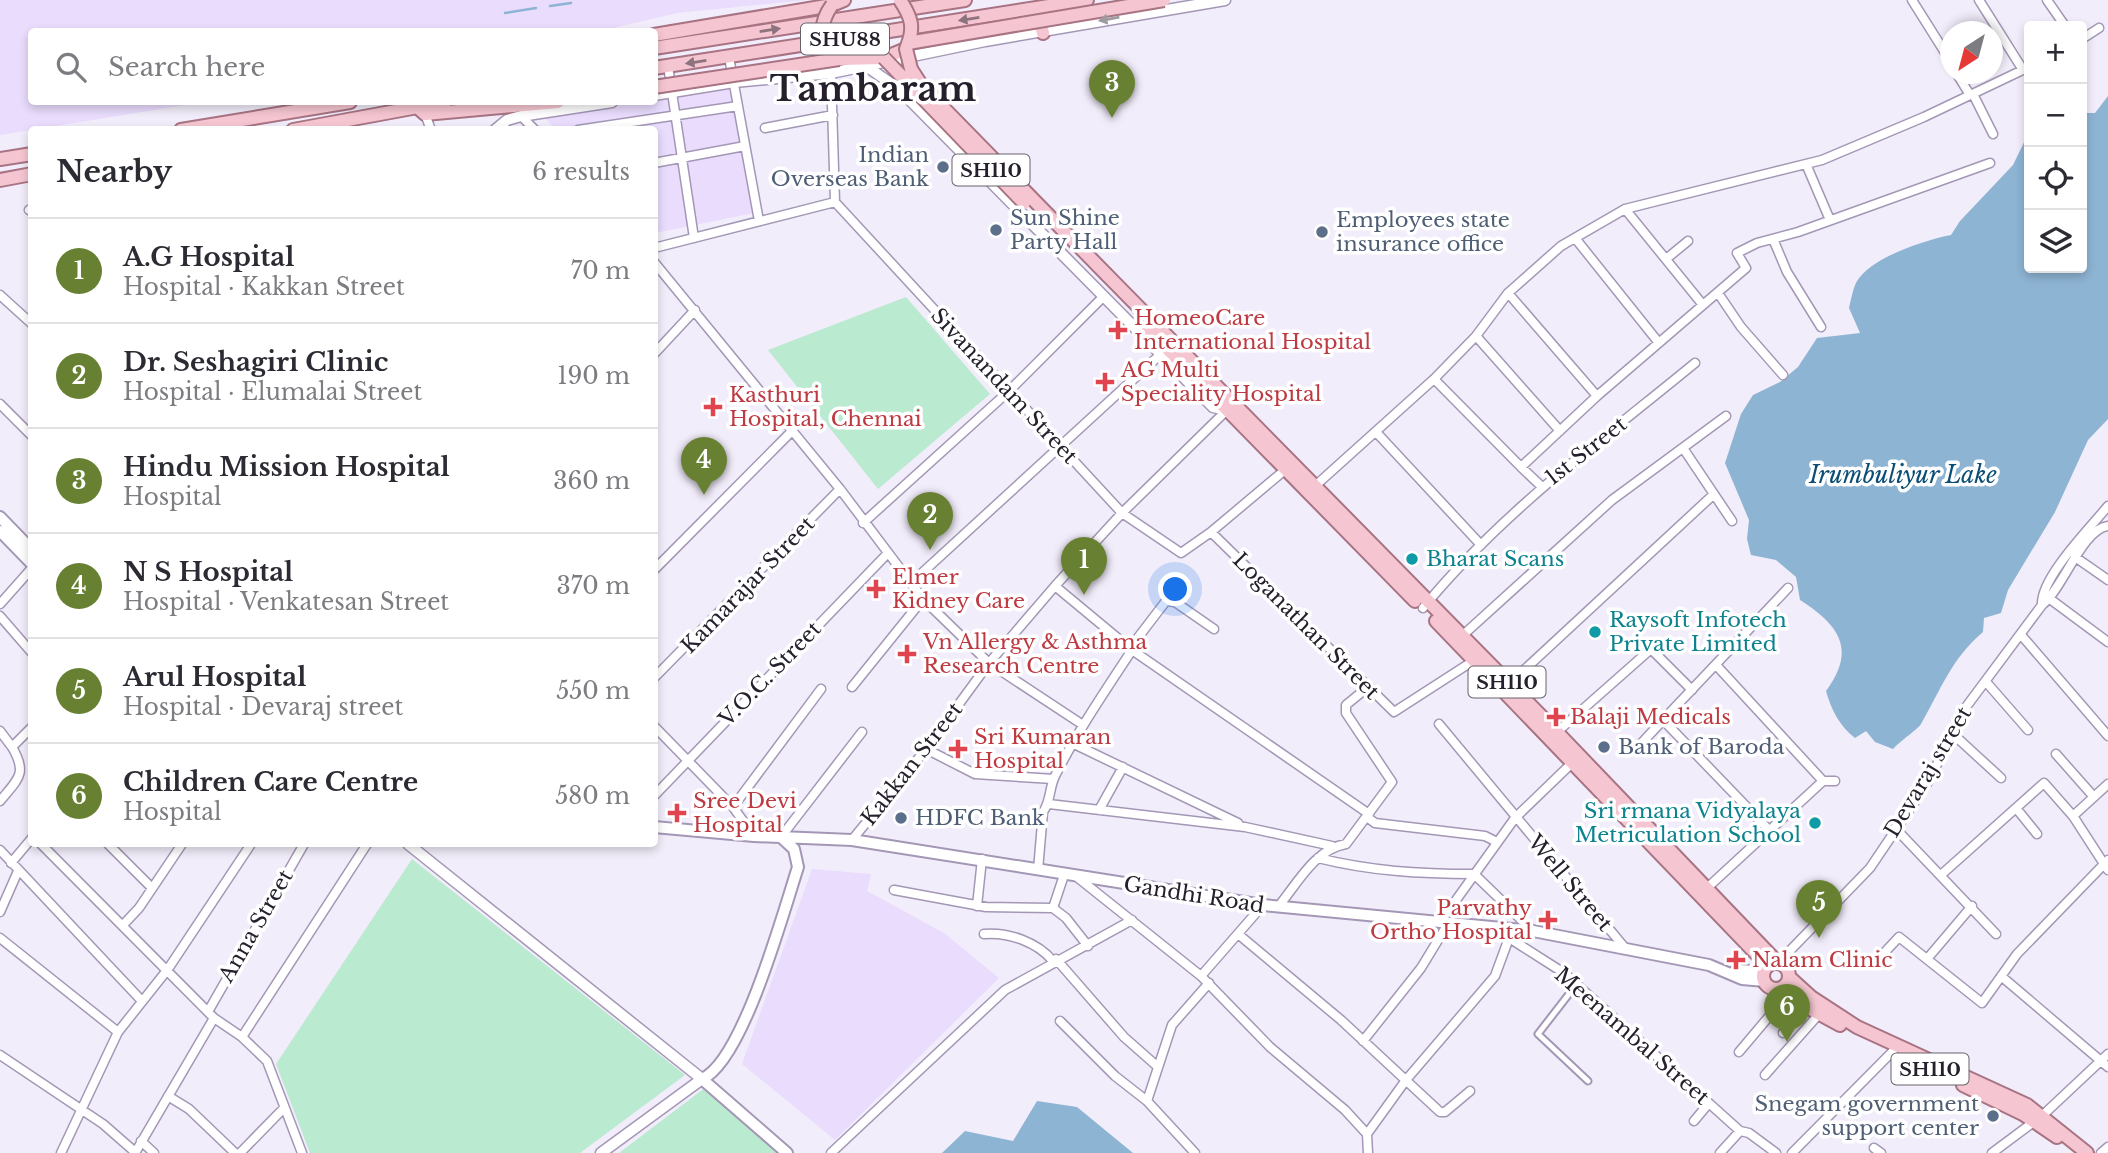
<!DOCTYPE html>
<html lang="en">
<head>
<meta charset="utf-8">
<style>
  body { margin:0; font-family:"Libre Baskerville",serif; background:#f2f2f3; color:#2b2b33 }
  .controls { position:absolute; right:21px; top:21px; display:grid; overflow:hidden; border-radius:7px; box-shadow:0 4px 10px #0003 }
  .controls button { width:63px; height:63px; display:grid; place-items:center; padding:0; border:0; border-bottom:2px solid #e1e1e2; background:#fff; color:#2b2b33; font:35px sans-serif }
  .compass { position:absolute; left:1940px; top:21px; width:63px; height:63px; border-radius:50%; background:#fff; box-shadow:0 4px 10px #0003; rotate:216deg }
  .you { position:absolute; left:1176px; top:590px; width:24px; height:24px; margin:-18px; border:5px solid #fff; border-radius:50%; background:#1a73e8; box-shadow:0 0 0 10px #1a73e833 }
  .badge { display:grid; place-items:center; width:46px; height:46px; border-radius:50%; background:#688032; color:#fff; font-size:23px; font-weight:700 }
  .pin { position:absolute; translate:-50% -58px; filter:drop-shadow(0 2px 4px #0008) }
  .pin::after { content:''; position:absolute; top:37px; width:24px; height:21px; background:inherit; clip-path:polygon(0 0,100% 0,50% 100%) }
  .list { margin:0; padding:0; list-style:none }
  h2 { display:flex; justify-content:space-between; align-items:center; height:91px; margin:0; padding:0 28px; font-size:30px }
  h2 small { font-size:23px; font-weight:400; color:#7c7c81 }
  .list li { display:grid; grid-template-columns:46px 1fr auto; gap:21px; align-items:center; box-sizing:border-box; height:105px; padding:0 28px; border-top:2px solid #e1e1e2 }
  .list b { display:block; font-size:26px; white-space:nowrap }
  .list p { margin:0; font-size:23px; white-space:nowrap; color:#7c7c81 }
  .list em { font-size:23px; font-style:normal; color:#7c7c81 }
  .icon { flex:none; width:38px; height:38px; fill:none; stroke:currentColor; stroke-width:2; stroke-linecap:round; stroke-linejoin:round }
  .map { position:relative; flex:none; width:2108px; height:1153px; overflow:hidden }
  .search { position:absolute; background:#fff; box-shadow:0 4px 10px #0003; left:28px; top:28px; width:630px; height:77px; display:flex; align-items:center; gap:18px; box-sizing:border-box; padding:0 24px; border-radius:7px; color:#7c7c81; font-size:26px }
  .panel { position:absolute; background:#fff; box-shadow:0 4px 10px #0003; left:28px; top:126px; width:630px; height:721px; border-radius:7px }
  .map>svg:first-child { display:block }
</style>
</head>
<body>
<div class="map">
<svg width="2108" height="1153" viewBox="0 0 2108 1153">
  <rect width="100%" height="100%" fill="#f2edfa"/>
  <path fill="#e9dcfd" d="M0,0H807L677,13L596,32H32V102H204L0,135Z
    M730,86L754,213L655,233L654,130L555,129L544,117L637,102H654L655,99Z
    M812,869L871,874L867,891L944,933L999,978L835,1140L742,1064Z"/>
  <path fill="#baead0" d="M906,297L990,394L878,489L768,350Z
    M412,859L685,1075L580,1153H310L276,1064Z
    M706,1087L780,1153H619Z"/>
  <path fill="#8eb4d3" d="M2108,96V419L2088,440L2055,512L2008,590L2001,613L1984,618L1983,632C1952,658 1941,689 1921,724C1918,729 1900,741 1893,749L1875,742L1866,731L1855,738C1840,727 1831,709 1826,691C1857,649 1839,625 1800,600L1796,577L1776,560L1751,555L1747,539L1749,520L1725,463L1741,414L1753,395L1780,382L1798,367L1817,338L1860,333L1849,308C1851,300 1853,288 1857,281C1872,257 1925,240 1951,235L1960,221L2013,165L2029,132V268H2082V113H2095Z
    M1037,1101L1077,1107L1133,1153H942L965,1131L1013,1141Z"/>
  <g fill="none" stroke-linecap="round" stroke-linejoin="round">
    <path stroke="#8eb4d3" stroke-width="2.5" d="M550,6L571,3
      M505,13L536,8"/>
    <defs>
      <path id="pedestrian" d="M1576,985L1538,1034L1588,1081"/>
      <path id="minor" d="M1912,0L1951,62
        M1979,0L2023,70
        M2047,0L2065,26
        M2082,39L2099,28
        M729,57L759,221
        M668,66L694,238
        M831,73L835,202L1122,513L1181,553L1211,532L1286,469
        M1957,74L1970,95
        M1973,94L1993,134
        M425,114L431,130
        M521,116L535,130
        M765,128L833,115
        M578,130L738,106
        M654,163L745,146
        M1806,164L1830,220
        M1625,209L1703,305
        M29,210L32,212
        M1575,238L1659,343
        M1773,239L1787,272L1821,327
        M654,248L835,202
        M1666,259L1688,241
        M654,262L840,489L923,599L989,663L1083,725
        M1508,293L1597,396
        M1718,293L1741,327L1783,375
        M0,295L32,324
        M1476,336L1560,431
        M654,354L695,310
        M1434,379L1521,467
        M0,404L32,436
        M1376,432L1481,545
        M1683,448L1732,521
        M1315,486L1434,379L1476,336L1508,293L1561,246L1625,209L1822,160L1924,117L2029,67
        M1541,486L1521,467L1597,396L1746,268L1737,253L1757,243L1798,232L1990,163
        M863,523L1009,391L1104,296
        M1211,532L1394,712L1473,661
        M2075,557L2108,580
        M654,570L793,430
        M911,583L1162,353
        M1055,586L1132,650L1369,814
        M2050,599L2108,642
        M0,604L32,568
        M2042,605C2040,578 2091,527 2108,506
        M1423,608C1501,513 1600,441 1695,363
        M0,616L32,653
        M1462,636L1612,500L1726,416
        M2022,636L2108,736
        M1130,648L1166,601L1175,602L1214,629
        M654,678L840,489
        M1987,683L2028,730
        M1509,684L1713,495
        M852,687L923,599
        M1439,724L1625,948
        M654,726L733,807L754,836
        M0,731L12,747
        M1557,732L1651,649L1692,690
        M1953,734L2001,778
        M1074,744L1238,823
        M1638,747L1663,720
        M926,749L975,774L1053,779
        M2056,754L2094,797
        M1823,781H1835
        M654,796L887,554
        M0,801C18,779 28,774 12,747L32,727
        M1049,804L1245,827L1332,846
        M733,807L821,689
        M2016,808L2037,834
        M1099,810L1123,767
        M2073,816L2108,784
        M1367,817L1375,823L1485,836L1497,842
        M1895,828L1996,934
        M1768,829L1663,720L1788,588
        M781,837L862,732
        M852,840L926,749L989,663L1055,586L1122,513L1227,410
        M41,844L214,1018L242,1037L267,1061L302,1153
        M108,844L152,888
        M0,850L141,1000
        M1318,858C1370,871 1420,874 1474,874L1533,931
        M11,863L32,838
        M1038,870L1043,812C1051,801 1049,788 1055,776C1077,732 1105,691 1132,650
        M1942,874L2044,783L2073,816L2108,870
        M1077,877L1201,976L1270,1047L1345,1110L1367,1134L1368,1153
        M1706,889L1823,781L1716,665
        M894,890L986,907L1053,908L1066,918L1088,946
        M977,906L982,859
        M1278,907C1297,884 1315,849 1346,844L1392,782L1346,713V705L1368,687
        M1053,908L1064,875
        M0,912L18,871
        M1441,921L1515,818L1573,762
        M123,925L139,908L182,844
        M1486,928L1509,938L1564,973L1740,1131L1749,1133L1776,1153
        M984,934C1009,932 1037,942 1053,961
        M1238,934L1341,1020L1440,1112H1445L1470,1091
        M0,938L118,1032
        M1884,953L1899,937L1982,1003L2017,954L2108,860
        M1056,959L1124,1037L1158,1067
        M1927,959L1972,906
        M1778,963L1870,868L1928,782L1966,707L2042,605C2063,589 2082,529 2108,526
        M1201,976L1263,905
        M2001,976L2108,1067
        M209,1010L304,844
        M1060,1021L1115,1076L1147,1101
        M1783,1033L1805,1006
        M242,1037L367,844
        M1363,1041L1421,968L1449,922
        M1739,1052L1788,994
        M0,1055L103,1124L135,1152
        M1765,1075L1819,1014
        M168,1096L189,1109L235,1153
        M1694,1121L1709,1103
        M1367,1134L1406,1080L1495,976L1509,938
        M141,1141L154,1153
        M1874,1148L1881,1153
        M61,1153L118,1032L168,969L251,844
        M135,1153L214,1018
        M240,1153L284,1108
        M831,1153L1005,990L1132,920
        M1195,1153L1147,1101L1172,1025L1209,983
        M1720,1153L1740,1131
        M1792,1153L1897,1047
        M1992,1153L2043,1115L2108,1054
        M2101,1153L2108,1147"/>
      <path id="tertiary" d="M866,66L899,89L1213,407L1227,410
        M654,95L734,82L831,73L985,41L1225,0
        M495,130L507,120L521,116L612,102
        M408,844L702,1079L601,1153"/>
      <path id="secondary" d="M0,517L32,550
        M0,531L32,564
        M654,827L754,836L852,840L1263,905L1533,931L1709,965L1742,979L1765,981
        M781,837L794,849L798,867C783,913 743,1061 702,1079L787,1153
        M1732,973L1739,970L1764,972"/>
      <path id="primary" d="M1037,12L1043,33
        M654,35L832,5L844,0
        M654,48L965,0
        M839,59L884,58L906,49
        M654,68L1087,0
        M416,106L425,114L558,102
        M181,130L350,102
        M293,130L445,102
        M0,159L32,154
        M0,180L32,174
        M1107,275L1553,728L1778,963
        M1148,329L1415,601
        M1436,621L1768,966
        M1763 976a13 13 0 1 1 26 0a13 13 0 1 1-26 0Z
        M1789,977L1811,997L1857,1027L2027,1105L2087,1153
        M1782,988L1805,1006L1840,1025
        M1963,1085L2023,1114L2057,1137"/>
    </defs>
    <use href="#pedestrian" stroke="#a497b6" stroke-width="9"/>
    <use href="#minor" stroke="#a497b6" stroke-width="11"/>
    <use href="#tertiary" stroke="#a497b6" stroke-width="13"/>
    <use href="#secondary" stroke="#a497b6" stroke-width="14"/>
    <use href="#primary" stroke="#a87383" stroke-width="16"/>
    <use href="#pedestrian" stroke="#fff" stroke-width="5"/>
    <use href="#minor" stroke="#fff" stroke-width="8"/>
    <use href="#tertiary" stroke="#fff" stroke-width="10"/>
    <use href="#secondary" stroke="#fff" stroke-width="10"/>
    <use href="#primary" stroke="#f5c6d1" stroke-width="12"/>
    <defs>
      <path id="primary-bridge" d="M900,0C912,18 915,28 906,49L911,69L922,86L1107,275
        M832,5C817,26 821,42 839,59
        M908,43L1164,0
        M884,58L1024,203
        M654,87L839,59"/>
    </defs>
    <use href="#primary-bridge" stroke="#a87383" stroke-width="16" stroke-linecap="butt"/>
    <use href="#primary-bridge" stroke="#f5c6d1" stroke-width="12"/>
  </g>
  <defs><path id="oneway-solid" d="M-6-.8H1V-3.2L6.5 0L1 3.2V.8H-6Z" transform="scale(1.75)"/></defs>
  <g fill="#8d737e">
    <use href="#oneway-solid" transform="translate(969 19) rotate(171)"/>
    <use href="#oneway-solid" transform="translate(770 30) rotate(-9)"/>
    <use href="#oneway-solid" transform="translate(696 62) rotate(171)"/>
  </g>
  <use fill="#9d9ba0" href="#oneway-solid" transform="translate(1109 19) rotate(170)"/>
  <g fill="#5c6f8a" stroke="#fff" stroke-width="2.5">
    <circle cx="943" cy="167" r="7"/>
    <circle cx="996" cy="230" r="7"/>
    <circle cx="1322" cy="232" r="7"/>
    <circle cx="1604" cy="747" r="7"/>
    <circle cx="901" cy="818" r="7"/>
    <circle cx="1993" cy="1116" r="7"/>
  </g>
  <g fill="#e0444e" stroke="#fff" stroke-width="2.5">
    <path d="M1114.5 319.5h7v7h7v7h-7v7h-7v-7h-7v-7h7z"/>
    <path d="M1101.5 371.5h7v7h7v7h-7v7h-7v-7h-7v-7h7z"/>
    <path d="M709.5 396.5h7v7h7v7h-7v7h-7v-7h-7v-7h7z"/>
    <path d="M872.5 578.5h7v7h7v7h-7v7h-7v-7h-7v-7h7z"/>
    <path d="M903.5 643.5h7v7h7v7h-7v7h-7v-7h-7v-7h7z"/>
    <path d="M1552.5 706.5h7v7h7v7h-7v7h-7v-7h-7v-7h7z"/>
    <path d="M954.5 738.5h7v7h7v7h-7v7h-7v-7h-7v-7h7z"/>
    <path d="M673.5 802.5h7v7h7v7h-7v7h-7v-7h-7v-7h7z"/>
    <path d="M1544.5 909.5h7v7h7v7h-7v7h-7v-7h-7v-7h7z"/>
    <path d="M1732.5 949.5h7v7h7v7h-7v7h-7v-7h-7v-7h7z"/>
  </g>
  <g fill="#0f9aa8" stroke="#fff" stroke-width="2.5">
    <circle cx="1412" cy="559" r="7"/>
    <circle cx="1595" cy="632" r="7"/>
    <circle cx="1815" cy="823" r="7"/>
  </g>
  <g text-anchor="middle" stroke-width="7" stroke-linejoin="round" paint-order="stroke">
    <g fill="#fff" stroke="#66636b" stroke-width="2">
      <rect x="801" y="23.5" width="88" height="31" rx="5"/>
      <rect x="952.5" y="154.5" width="77" height="31" rx="5"/>
      <rect x="1468.5" y="666.5" width="77" height="31" rx="5"/>
      <rect x="1891.5" y="1053.5" width="77" height="31" rx="5"/>
    </g>
    <g font-size="19" font-weight="bold" fill="#25202c">
      <text x="845" y="46">SHU88</text>
      <text x="991" y="177">SH110</text>
      <text x="1507" y="689">SH110</text>
      <text x="1930" y="1076">SH110</text>
    </g>
    <g font-size="21" fill="#4e5e75" stroke="#fff" text-anchor="start">
      <text x="929" y="162" text-anchor="end">Indian<tspan x="929" dy="24">Overseas Bank</tspan></text>
      <text x="1010" y="225">Sun Shine<tspan x="1010" dy="24">Party Hall</tspan></text>
      <text x="1336" y="227">Employees state<tspan x="1336" dy="24">insurance office</tspan></text>
      <text x="1618" y="754">Bank of Baroda</text>
      <text x="915" y="825">HDFC Bank</text>
      <text x="1979" y="1111" text-anchor="end">Snegam government<tspan x="1979" dy="24">support center</tspan></text>
    </g>
    <g font-size="21" fill="#be3a42" stroke="#fff" text-anchor="start">
      <text x="1134" y="325">HomeoCare<tspan x="1134" dy="24">International Hospital</tspan></text>
      <text x="1121" y="377">AG Multi<tspan x="1121" dy="24">Speciality Hospital</tspan></text>
      <text x="729" y="402">Kasthuri<tspan x="729" dy="24">Hospital, Chennai</tspan></text>
      <text x="892" y="584">Elmer<tspan x="892" dy="24">Kidney Care</tspan></text>
      <text x="923" y="649">Vn Allergy &amp; Asthma<tspan x="923" dy="24">Research Centre</tspan></text>
      <text x="1570" y="724">Balaji Medicals</text>
      <text x="974" y="744">Sri Kumaran<tspan x="974" dy="24">Hospital</tspan></text>
      <text x="693" y="808">Sree Devi<tspan x="693" dy="24">Hospital</tspan></text>
      <text x="1532" y="915" text-anchor="end">Parvathy<tspan x="1532" dy="24">Ortho Hospital</tspan></text>
      <text x="1752" y="967">Nalam Clinic</text>
    </g>
    <g font-size="21" fill="#25202c" stroke="#fff">
      <text transform="translate(1004 386) rotate(47)" y="7">Sivanandam Street</text>
      <text transform="translate(1586 451) rotate(-38)" y="7">1st Street</text>
      <text transform="translate(748 585) rotate(-46)" y="7">Kamarajar Street</text>
      <text transform="translate(1306 626) rotate(45)" y="7">Loganathan Street</text>
      <text transform="translate(770 674) rotate(-46)" y="7">V.O.C. Street</text>
      <text transform="translate(912 764) rotate(-52)" y="7">Kakkan Street</text>
      <text transform="translate(1928 772) rotate(-59)" y="7">Devaraj street</text>
      <text transform="translate(1570 883) rotate(50)" y="7">Well Street</text>
      <text transform="translate(1194 895) rotate(9)" y="7">Gandhi Road</text>
      <text transform="translate(256 926) rotate(-60)" y="7">Anna Street</text>
      <text transform="translate(1632 1036) rotate(41)" y="7">Meenambal Street</text>
    </g>
    <g font-size="21" fill="#0d838f" stroke="#fff" text-anchor="start">
      <text x="1426" y="566">Bharat Scans</text>
      <text x="1609" y="627">Raysoft Infotech<tspan x="1609" dy="24">Private Limited</tspan></text>
      <text x="1801" y="818" text-anchor="end">Sri rmana Vidyalaya<tspan x="1801" dy="24">Metriculation School</tspan></text>
    </g>
    <g font-size="23" font-style="italic" fill="#0b4d75" stroke="#fff">
      <text x="1903" y="483">Irumbuliyur Lake</text>
    </g>
    <g font-size="35" font-weight="bold" fill="#25202c" stroke="#fff">
      <text x="873" y="101">Tambaram</text>
    </g>
  </g>
</svg>
<div class="controls">
<button>+</button>
<button>−</button>
<button><svg class="icon" aria-label="locate" viewBox="0 0 24 24"><circle cx="12" cy="12" r="6"/><path d="M12 2v4M12 18v4M2 12h4M18 12h4"/></svg></button>
<button><svg class="icon" aria-label="layers" viewBox="0 0 24 24"><path d="M12 4l9 5-9 5-9-5zM3 14l9 5 9-5"/></svg></button>
</div>
<svg class="compass" viewBox="-18 -18 36 36"><path d="M0-13l5 13h-10z" fill="#e53935"/><path d="M0 13l5-13h-10z" fill="#7c7c81"/></svg>
<div class="you"></div>
<div class="pin badge" style="left:1084px;top:595px">1</div>
<div class="pin badge" style="left:930px;top:550px">2</div>
<div class="pin badge" style="left:1112px;top:118px">3</div>
<div class="pin badge" style="left:704px;top:495px">4</div>
<div class="pin badge" style="left:1819px;top:938px">5</div>
<div class="pin badge" style="left:1787px;top:1042px">6</div>
<div class="search"><svg class="icon" aria-label="search" viewBox="0 0 24 24"><circle cx="10" cy="10" r="6"/><path d="M15 15l6 6"/></svg>Search here</div>
<section class="panel">
<h2>Nearby<small>6 results</small></h2>
<ul class="list">
<li><span class="badge">1</span><div><b>A.G Hospital</b><p>Hospital · Kakkan Street</p></div><em>70 m</em></li>
<li><span class="badge">2</span><div><b>Dr. Seshagiri Clinic</b><p>Hospital · Elumalai Street</p></div><em>190 m</em></li>
<li><span class="badge">3</span><div><b>Hindu Mission Hospital</b><p>Hospital</p></div><em>360 m</em></li>
<li><span class="badge">4</span><div><b>N S Hospital</b><p>Hospital · Venkatesan Street</p></div><em>370 m</em></li>
<li><span class="badge">5</span><div><b>Arul Hospital</b><p>Hospital · Devaraj street</p></div><em>550 m</em></li>
<li><span class="badge">6</span><div><b>Children Care Centre</b><p>Hospital</p></div><em>580 m</em></li>
</ul>
</section>
</div>
</body>
</html>
